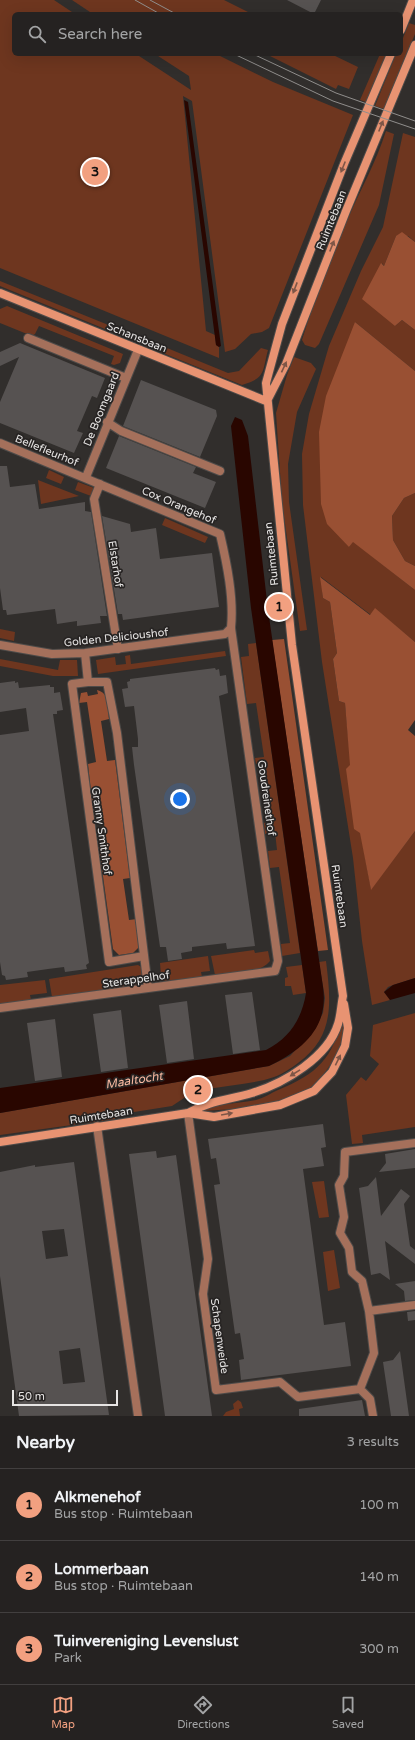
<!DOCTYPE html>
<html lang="en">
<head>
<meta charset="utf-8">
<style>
  body { margin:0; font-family:"Varela Round",sans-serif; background:#312f2e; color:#f1f3f6 }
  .scale { position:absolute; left:12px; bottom:10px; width:106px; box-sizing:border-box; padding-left:4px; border:2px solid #e6e4e3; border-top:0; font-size:11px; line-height:14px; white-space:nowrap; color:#e6e4e3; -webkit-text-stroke:3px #272423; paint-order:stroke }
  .you { position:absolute; left:180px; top:799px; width:14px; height:14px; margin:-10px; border:3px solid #fff; border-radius:50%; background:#1a73e8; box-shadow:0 0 0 6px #1a73e833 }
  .badge { display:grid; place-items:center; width:26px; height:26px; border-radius:50%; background:#f2a080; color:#111; font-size:13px; font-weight:700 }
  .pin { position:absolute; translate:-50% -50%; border:2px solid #fff; box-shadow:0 1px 4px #0006 }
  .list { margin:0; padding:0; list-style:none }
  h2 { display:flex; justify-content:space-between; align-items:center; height:52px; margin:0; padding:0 16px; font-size:17px }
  h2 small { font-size:13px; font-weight:400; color:#a3a4a5 }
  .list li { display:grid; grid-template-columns:26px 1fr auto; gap:12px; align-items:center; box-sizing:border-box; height:72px; padding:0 16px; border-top:1px solid #423f3f }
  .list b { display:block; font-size:15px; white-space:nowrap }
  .list p { margin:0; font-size:13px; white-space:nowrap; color:#a3a4a5 }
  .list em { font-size:13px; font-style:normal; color:#a3a4a5 }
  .icon { flex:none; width:22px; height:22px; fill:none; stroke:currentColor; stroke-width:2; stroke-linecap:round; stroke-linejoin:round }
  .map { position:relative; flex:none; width:415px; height:1416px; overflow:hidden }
  .search { position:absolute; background:#252221; box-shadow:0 4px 16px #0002; left:12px; right:12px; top:12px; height:44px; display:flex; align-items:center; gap:10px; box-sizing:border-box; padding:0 14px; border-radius:6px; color:#a3a4a5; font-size:15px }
  .sheet { height:268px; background:#252221 }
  nav { display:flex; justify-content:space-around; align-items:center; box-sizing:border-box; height:56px; border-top:1px solid #423f3f; background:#252221; font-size:11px; color:#a3a4a5 }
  nav a { display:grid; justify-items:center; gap:2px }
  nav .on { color:#f2a080 }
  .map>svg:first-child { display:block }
</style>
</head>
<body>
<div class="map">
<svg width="415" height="1416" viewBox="0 0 415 1416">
  <rect width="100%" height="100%" fill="#312e2c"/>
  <path fill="#6e361f" d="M0,0H54L75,14H14V54H136L191,90L189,76L155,54H216L273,82L353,115L269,328L262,332L251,334L235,349L225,352L192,101L183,96L206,331L215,335L216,345L219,347V358L0,268Z
    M72,0H224L252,14H186L182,12V14H93Z
    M409,23L415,25V34L384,109L375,106L396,54H401V43Z
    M266,54H331L358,67L349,89L338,85L336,89Z
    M380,54H386L366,102L360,100Z
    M386,131L394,134L379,205L319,344L315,348L305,345L302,340C314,300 329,261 346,223C359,192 376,163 386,131Z
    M403,133L415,137V242L408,236H396L384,266L382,263L395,326L402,320L415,330V371L355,322L349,547L353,541L415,590V642L375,609L371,615L321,577L323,598L330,602L337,653L333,659L339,701L345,703C350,766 359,827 371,889L415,831V978L393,985L388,987L384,992L390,1000L372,1005L362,941L353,858L322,662L303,505L302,454L309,414L329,346L361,271L383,227Z
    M0,281L133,335L132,340L0,286Z
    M7,306L123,354L120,363L114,365L111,364L114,356L39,326L35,334L32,336L0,323V309Z
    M145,339L228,373L239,371L261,348L268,350C262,372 266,378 242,385L143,345Z
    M294,357L311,363L316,369L297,412L288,464L289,502L307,630L300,631L282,502L276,413L287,375Z
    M49,470L64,477L61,484L46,478Z
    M38,480L79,496L41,504Z
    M78,482L94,488L91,496L75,490Z
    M415,493V566L405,561L393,540L392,516L404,498Z
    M165,518L208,537L205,543L162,525Z
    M0,629L15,632L14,641L0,638Z
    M256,643L300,953L282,956L281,944L290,943L279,867L270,868L268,851L277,850L275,832L265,834L264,823L273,822L265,763L256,764L255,758L264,757L256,703L247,704L241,657L249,656L248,644Z
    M225,651L226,656L98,674L96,660L115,657L116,665L126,664L125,656L130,655L131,664Z
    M0,659L58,670L60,660H77L78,676H53L0,666Z
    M254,950L255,953L268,951L270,961C259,975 231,973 215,975L211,956Z
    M208,956L210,971L201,972L202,977L162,981L157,977L161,976L160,963Z
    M326,961C331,1002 335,1036 298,1063C291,1068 283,1074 274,1077C254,1084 229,1085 208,1089V1085L200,1086V1090L193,1092L172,1106L115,1115V1119L0,1135V1113L269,1066L290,1056L315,1029L323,1013L325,998L319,962Z
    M138,965L143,968L145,980L142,984L52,997L49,979Z
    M302,965L306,993L293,995L291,986H285V978L288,977L286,967Z
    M45,980L47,993L30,995L31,1000L0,1004V985Z
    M415,1013V1127L362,1135L363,1143L352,1144L346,1095L361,1077L366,1081L379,1064L370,1056L373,1025Z
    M342,1016H344L343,1038L336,1057L320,1079L309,1089L282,1102L235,1109L202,1111C212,1104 243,1103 256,1100C264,1098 271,1093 278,1090C317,1074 334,1058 342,1016Z
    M324,1181L329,1217L319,1218L312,1182Z
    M334,1250L340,1288L328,1291L323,1252Z
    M238,1400L241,1402L243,1408L239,1409L240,1416H223L226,1412L234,1409L233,1404Z"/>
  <path fill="#995033" d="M402,232L415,242V330L402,320L395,326L362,299L381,263L384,266L396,236Z
    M355,322L415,371V493L404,498L392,516L393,540L405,561L415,566V590L353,542L349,547L327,524L321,504L319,432L326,396Z
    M320,577L370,615L375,608L415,642V720L408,730L415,736V831L371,890L360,833L354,829L346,769L350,765L345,703L339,701L333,659L337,653L330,602L323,598Z
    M284,639L328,950L318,951L272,640Z
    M97,690C110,693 108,708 109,719L101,721L107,761L115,760L130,878L123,879L129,920L137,919L140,946L133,953L119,955L113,949L99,847L107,846L101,801L92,802L88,764L96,762L87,702L79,703L81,693L87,692L88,696L98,694Z"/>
  <path fill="#290600" d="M184,100L188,102L221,346L219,347L216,345Z
    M235,417L242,420L248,436L268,610L323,987C329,1027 303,1050 269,1066L0,1113V1088L266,1050C290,1038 302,1018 306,993L251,608L231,426Z
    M415,978V993L390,1000L384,992L393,985Z"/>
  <path fill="#565251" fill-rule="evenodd" d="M287,0H321L314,14Z
    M20,343L105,378L97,398L92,396L77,431L83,433L74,453L0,423V402L19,357L0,366V352Z
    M141,380L216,410L217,416L200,457L123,426Z
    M119,436L196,467L193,473L216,482L205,508L106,468Z
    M0,466H7L10,487L35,484L39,509L85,502V511L91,512L107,616H100L101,623L77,626V621L57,624L55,609L7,615L6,610H3L0,588Z
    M102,516L130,524L131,532L156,528L160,559L212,553L219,607L123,620L122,614H118Z
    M215,668L216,670L219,669L220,676L226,675L228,693L219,696L255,946L227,949L226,943L192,947V951L181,953L182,959L168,961L166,947H160L134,765L132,747H138V739L134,706L125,707L122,689L128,688L127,682L130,681V679Z
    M15,681V683L18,682L19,688L50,685V687H54V693L60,692L63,710L57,711V714H53L89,963L86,965L87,969L65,972L64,967L48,969L27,972L28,977L6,980L5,976L2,975L0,962V735L29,731L26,708L0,712V683Z
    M252,992L260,1050L233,1054L225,995Z
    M187,1001L194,1059L167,1063L159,1005Z
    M121,1010L128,1068L101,1072L93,1014Z
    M55,1019L62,1077L35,1081L27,1023Z
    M323,1124L326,1147L321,1148L324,1166L303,1169L324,1325L345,1322L351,1366L241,1380L239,1360L244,1359L240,1333L235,1334L214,1185L220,1184L216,1158L211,1159L208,1139Z
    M415,1149V1168L379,1172L386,1163L385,1154Z
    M156,1151L157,1158L176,1155L212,1416H165L129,1154Z
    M74,1162L109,1415L19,1416L0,1276V1172L35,1165V1167ZM64,1229L68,1256L46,1259L42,1231ZM80,1348L85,1382L63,1384L59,1351Z
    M376,1177L381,1216L401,1189L410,1196L404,1204L410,1246L415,1250V1264L385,1241L390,1280L380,1273L371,1275L362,1210L359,1188L368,1186Z
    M415,1281V1300L405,1301L404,1291L395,1284Z
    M415,1311V1320L408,1321L407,1312Z
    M400,1351L409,1416H391L383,1362L393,1360Z
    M362,1400L365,1416H299V1409Z"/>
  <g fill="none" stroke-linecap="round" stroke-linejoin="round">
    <defs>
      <path id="street" d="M28,338L126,378
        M107,422L121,431L220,471
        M0,443L220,534C227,564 234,598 231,628L278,961L275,971L0,1008
        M86,477L138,350
        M100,484L94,499L118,649
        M0,645L52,654L85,653L225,634L231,628
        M85,653L88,682
        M144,956L109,962L72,684L88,682H107L117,733L148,988
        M188,1113L208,1259L203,1294L216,1390L280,1382L298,1397L360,1389
        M97,1126L138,1416
        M369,1311L415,1305
        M360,1389L374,1353L369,1311L362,1281L352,1272L349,1248L340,1233L344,1217L339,1185L344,1176L345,1152L415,1143
        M360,1389L370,1399L373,1416"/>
      <path id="secondary" d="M401,30L413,0
        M0,293L266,401
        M267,401L286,364L346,211L415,45
        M188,1113L214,1117L280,1105L314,1091L332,1072L345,1046L348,1028L344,1004
        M0,1142L188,1113C211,1100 229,1100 252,1093C285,1083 328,1057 338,1024C341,1015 341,1005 343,996L292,645L266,383L282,324L344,164L391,54"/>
    </defs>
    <use href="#street" stroke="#4e4b49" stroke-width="10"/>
    <use href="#secondary" stroke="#4e4b49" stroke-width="10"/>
    <use href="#street" stroke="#a5705b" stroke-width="8"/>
    <use href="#secondary" stroke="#e89372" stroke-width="8"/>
    <path stroke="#908e8c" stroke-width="1" d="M135,0L160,14
      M150,0L176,14
      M234,54L333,101L415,129
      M253,54L336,93L415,121"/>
  </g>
  <defs><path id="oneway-solid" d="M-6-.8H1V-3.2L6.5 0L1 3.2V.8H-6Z"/></defs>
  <g fill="#7e5647">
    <use href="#oneway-solid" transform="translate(381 126) rotate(-68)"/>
    <use href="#oneway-solid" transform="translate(343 167) rotate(112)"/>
    <use href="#oneway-solid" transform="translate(332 246) rotate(-68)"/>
    <use href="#oneway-solid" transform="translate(295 288) rotate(111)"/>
    <use href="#oneway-solid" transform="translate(284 367) rotate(-65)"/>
    <use href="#oneway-solid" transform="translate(338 1060) rotate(-64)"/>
    <use href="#oneway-solid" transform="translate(295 1073) rotate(148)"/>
    <use href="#oneway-solid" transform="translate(227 1114) rotate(-10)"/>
  </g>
  <g text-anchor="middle" stroke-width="3.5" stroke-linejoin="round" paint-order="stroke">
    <g font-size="11" fill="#e6e4e3" stroke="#272423">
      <text transform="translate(331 220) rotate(-68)" y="4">Ruimtebaan</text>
      <text transform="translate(137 337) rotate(22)" y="4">Schansbaan</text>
      <text transform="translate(101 409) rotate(-68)" y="4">De Boomgaard</text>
      <text transform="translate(47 450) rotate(22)" y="4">Bellefleurhof</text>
      <text transform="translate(179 505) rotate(23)" y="4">Cox Orangehof</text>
      <text transform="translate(271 554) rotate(-96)" y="4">Ruimtebaan</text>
      <text transform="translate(116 564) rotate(81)" y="4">Elstarhof</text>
      <text transform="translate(116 637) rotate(-6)" y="4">Golden Delicioushof</text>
      <text transform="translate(267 798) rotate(82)" y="4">Goudreinethof</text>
      <text transform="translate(102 831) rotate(82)" y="4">Granny Smithhof</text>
      <text transform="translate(340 896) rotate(82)" y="4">Ruimtebaan</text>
      <text transform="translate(136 979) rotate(-8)" y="4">Sterappelhof</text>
      <text transform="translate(101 1115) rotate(-9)" y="4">Ruimtebaan</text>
      <text transform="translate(220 1336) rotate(82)" y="4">Schapenweide</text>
    </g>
    <g font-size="12" font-style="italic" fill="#fabaa2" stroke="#272423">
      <text transform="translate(134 1080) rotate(-9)" y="4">Maaltocht</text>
    </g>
  </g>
</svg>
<div class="scale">50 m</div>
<div class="you"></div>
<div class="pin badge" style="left:279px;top:607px">1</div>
<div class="pin badge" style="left:198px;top:1090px">2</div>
<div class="pin badge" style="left:95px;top:172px">3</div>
<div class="search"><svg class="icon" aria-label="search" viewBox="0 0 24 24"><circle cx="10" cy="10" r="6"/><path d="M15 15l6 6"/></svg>Search here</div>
</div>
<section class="sheet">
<h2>Nearby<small>3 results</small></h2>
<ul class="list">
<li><span class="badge">1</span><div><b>Alkmenehof</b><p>Bus stop · Ruimtebaan</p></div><em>100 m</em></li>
<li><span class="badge">2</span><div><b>Lommerbaan</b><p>Bus stop · Ruimtebaan</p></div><em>140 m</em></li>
<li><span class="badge">3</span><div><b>Tuinvereniging Levenslust</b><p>Park</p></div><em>300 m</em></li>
</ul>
</section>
<nav>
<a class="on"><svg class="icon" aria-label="map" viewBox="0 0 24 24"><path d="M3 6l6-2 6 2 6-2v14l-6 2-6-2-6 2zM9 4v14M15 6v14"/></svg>Map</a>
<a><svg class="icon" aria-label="directions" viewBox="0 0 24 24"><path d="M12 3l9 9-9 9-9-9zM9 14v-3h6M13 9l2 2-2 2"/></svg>Directions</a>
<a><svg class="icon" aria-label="saved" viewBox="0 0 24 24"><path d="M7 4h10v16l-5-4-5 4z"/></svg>Saved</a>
</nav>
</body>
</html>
